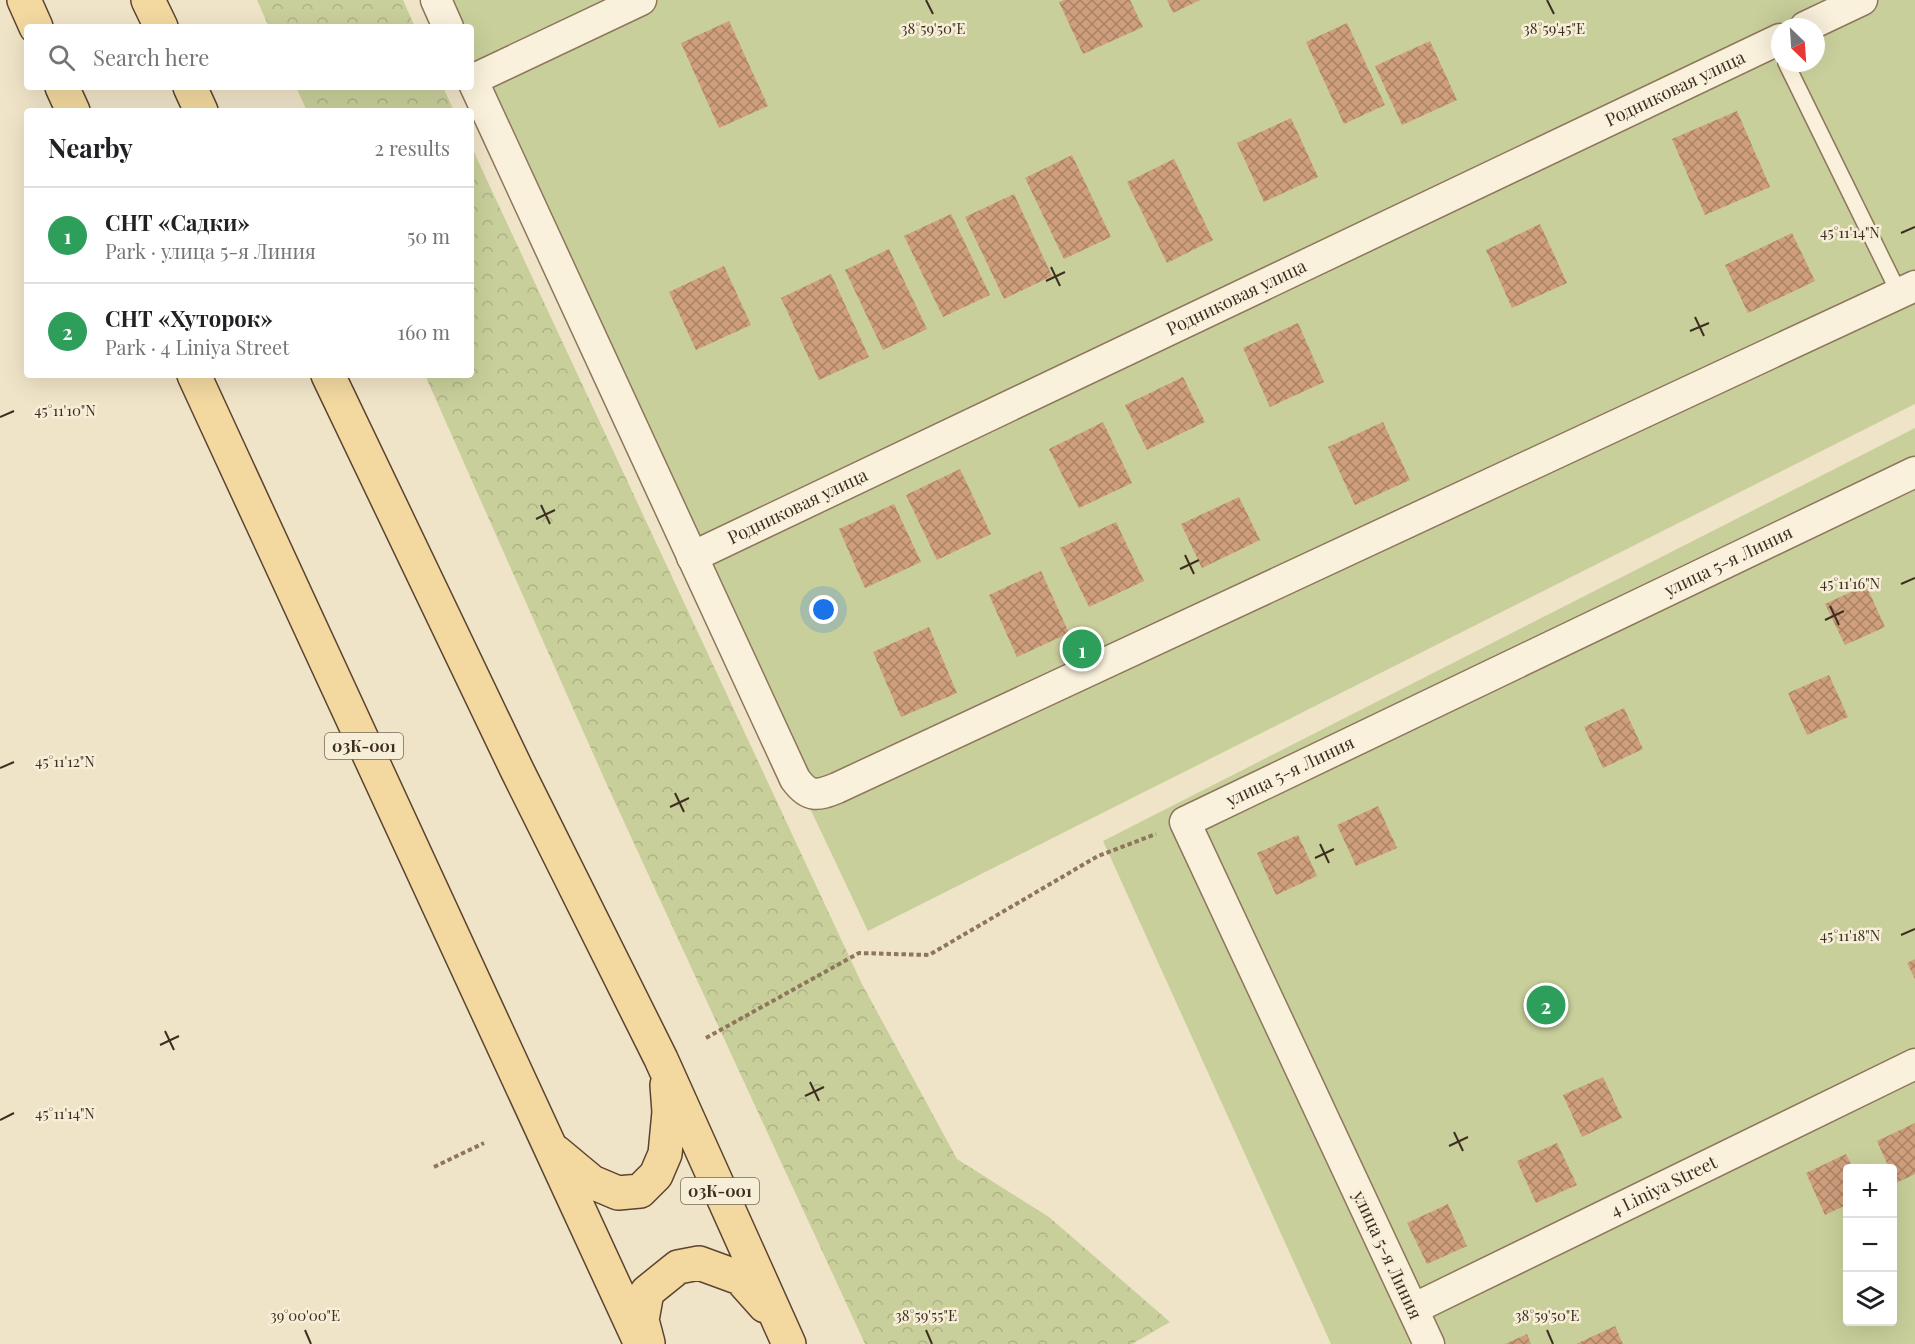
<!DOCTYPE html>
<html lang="en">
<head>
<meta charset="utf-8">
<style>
  body { margin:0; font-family:"Playfair Display",serif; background:#f2f2f2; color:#202124 }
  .controls { position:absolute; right:18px; bottom:18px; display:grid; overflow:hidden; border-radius:6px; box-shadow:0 6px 24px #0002 }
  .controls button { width:54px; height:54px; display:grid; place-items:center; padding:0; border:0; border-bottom:2px solid #e0e0e0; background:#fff; color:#202124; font:30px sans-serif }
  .compass { position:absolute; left:1771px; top:18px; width:54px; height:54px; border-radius:50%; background:#fff; box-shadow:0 6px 24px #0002; rotate:155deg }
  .you { position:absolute; left:824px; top:610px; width:21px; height:21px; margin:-15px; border:4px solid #fff; border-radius:50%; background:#1a73e8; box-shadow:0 0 0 9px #1a73e833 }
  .badge { display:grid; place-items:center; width:39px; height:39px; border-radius:50%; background:#111827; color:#fff; font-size:20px; font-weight:700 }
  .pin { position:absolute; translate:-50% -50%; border:3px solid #fff; box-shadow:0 2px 6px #0006 }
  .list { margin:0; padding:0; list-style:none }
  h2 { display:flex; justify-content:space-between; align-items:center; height:78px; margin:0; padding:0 24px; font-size:26px }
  h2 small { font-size:20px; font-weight:400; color:#757577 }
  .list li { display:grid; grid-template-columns:39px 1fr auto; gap:18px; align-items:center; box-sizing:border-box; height:96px; padding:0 24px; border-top:2px solid #e0e0e0 }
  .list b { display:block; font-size:22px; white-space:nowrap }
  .list p { margin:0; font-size:20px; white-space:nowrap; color:#757577 }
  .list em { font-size:20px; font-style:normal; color:#757577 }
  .icon { flex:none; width:33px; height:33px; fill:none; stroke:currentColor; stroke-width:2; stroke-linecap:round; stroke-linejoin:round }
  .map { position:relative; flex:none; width:1915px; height:1344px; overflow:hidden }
  .search { position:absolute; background:#fff; box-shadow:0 6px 24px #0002; left:24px; top:24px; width:450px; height:66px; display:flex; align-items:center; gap:15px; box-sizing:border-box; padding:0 21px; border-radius:6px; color:#757577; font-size:22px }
  .panel { position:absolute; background:#fff; box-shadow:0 6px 24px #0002; left:24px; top:108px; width:450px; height:270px; border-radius:6px }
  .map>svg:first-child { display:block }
</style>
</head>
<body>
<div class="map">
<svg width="1915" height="1344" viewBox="0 0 1915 1344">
  <defs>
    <pattern id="forest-crowns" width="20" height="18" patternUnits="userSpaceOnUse" patternTransform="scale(1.5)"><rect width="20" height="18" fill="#c9cf9b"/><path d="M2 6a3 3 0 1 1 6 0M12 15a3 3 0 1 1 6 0" fill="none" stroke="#aeb285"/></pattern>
    <pattern id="building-cross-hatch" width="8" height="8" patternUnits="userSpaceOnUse" patternTransform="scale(1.5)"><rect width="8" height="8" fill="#cf9f7d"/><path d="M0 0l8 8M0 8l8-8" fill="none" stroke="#a98266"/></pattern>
  </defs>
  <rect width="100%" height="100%" fill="#f0e4c8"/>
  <path fill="url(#forest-crowns)" d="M257,0H403L415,27H269Z
    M296,87H443L454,111H307Z
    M471,146L862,984L957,1159L1049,1217L1170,1322L1132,1344H865L607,785L425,375H471Z"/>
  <path fill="#c9cf9b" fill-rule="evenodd" d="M428,0H1915V404L868,931L469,87H471V27H441ZM1780,27H1816V63H1780Z
    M1915,428V1344H1331L1103,841ZM1848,1168H1892V1322H1848Z"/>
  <path fill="url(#building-cross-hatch)" d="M1064,0H1130L1143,27L1083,54L1059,2Z
    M1167,0H1200L1173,13Z
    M729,21L768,106L719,128L681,43Z
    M1347,23L1385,105L1344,124L1306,42Z
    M1430,41L1457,100L1402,125L1375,66Z
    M1737,111L1770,187L1705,215L1672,139Z
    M1291,118L1318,177L1264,202L1237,143Z
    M1072,155L1111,237L1064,259L1025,178Z
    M1174,159L1213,240L1167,263L1127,182Z
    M1014,194L1052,276L1004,299L965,217Z
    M951,214L990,295L943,317L904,236Z
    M1540,224L1567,283L1512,308L1486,250Z
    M1792,233L1815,281L1748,313L1725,265Z
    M889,249L927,329L883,350L845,270Z
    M724,266L751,325L696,350L669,292Z
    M831,274L869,357L819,380L781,298Z
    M1298,323L1324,382L1270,407L1243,348Z
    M1183,377L1205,422L1147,450L1125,405Z
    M1103,422L1132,483L1079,508L1049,449Z
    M1383,422L1410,480L1355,505L1328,447Z
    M960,469L991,534L937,560L906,495Z
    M1239,497L1260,540L1202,568L1181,524Z
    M894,504L921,562L865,588L839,529Z
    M1116,522L1144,581L1089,607L1060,548Z
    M1041,571L1069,633L1017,657L989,595Z
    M1866,585L1885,627L1845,645L1825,604Z
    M929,627L957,693L901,717L873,652Z
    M1829,675L1848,717L1807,735L1788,693Z
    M1624,708L1643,749L1603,768L1584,727Z
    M1378,806L1397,848L1356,866L1337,825Z
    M1298,835L1317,876L1276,895L1257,853Z
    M1915,959V979L1907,963Z
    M1603,1077L1622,1118L1582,1137L1563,1095Z
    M1915,1123V1174L1896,1183L1892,1175V1168H1889L1877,1141Z
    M1557,1143L1577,1185L1536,1203L1517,1161Z
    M1846,1154L1853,1168H1848V1204L1825,1215L1806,1173Z
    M1448,1204L1467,1246L1427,1264L1407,1223Z
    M1615,1326L1623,1344H1576Z
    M1527,1334L1531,1344H1505Z"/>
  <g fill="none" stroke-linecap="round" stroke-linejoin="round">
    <defs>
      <path id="lane" d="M1786,63L1899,293"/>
      <g id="street">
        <path d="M436,0L448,27"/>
        <path d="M1805,27L1862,0"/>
        <path d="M471,77L795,779C809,798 817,796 837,788L1915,286"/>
        <path d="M472,80L641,0"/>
        <path id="s1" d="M692,557L1780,39"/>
        <path id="s2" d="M1413,1309L1915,1064"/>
        <path id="s3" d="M1429,1344L1185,822L1915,472"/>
      </g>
      <path id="primary" d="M24,0L36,27
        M148,0L161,27
        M62,87L73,111
        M190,87L201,111
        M194,375L641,1344
        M328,375L517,770L661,1059L789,1344
        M556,1152L592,1182L618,1193L640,1191L656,1175L665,1154L669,1112L667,1085
        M648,1343L642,1320L647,1292L678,1267L699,1263L740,1278L765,1306"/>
    </defs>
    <use href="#lane" stroke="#8d765c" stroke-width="18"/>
    <use href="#street" stroke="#8d765c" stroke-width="33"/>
    <use href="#primary" stroke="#5b4430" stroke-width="36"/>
    <path stroke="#8d765c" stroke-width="4" stroke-dasharray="4.5 3" stroke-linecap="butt" d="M706,1038L859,953L929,955L1098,856L1156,834
      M434,1167L484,1143"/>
    <use href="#lane" stroke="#faf1dc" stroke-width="15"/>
    <use href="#street" stroke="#faf1dc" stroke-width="30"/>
    <use href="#primary" stroke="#f3d9a0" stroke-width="33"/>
  </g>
  <path fill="none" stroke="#3d2e20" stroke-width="2" d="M926,0L933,14M1547,0L1554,14M1901,233L1915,227M1051,267L1060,286M1046,281L1065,272M1695,317L1704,336M1690,331L1709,323M0,417L14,411M541,505L550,524M536,519L555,510M1185,555L1194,574M1180,569L1199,560M1901,584L1915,578M1830,606L1839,625M1825,620L1844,611M0,768L14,762M675,793L684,812M670,807L689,798M1320,844L1329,863M1315,858L1334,849M1901,935L1915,929M165,1031L174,1050M160,1045L179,1036M810,1082L819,1101M805,1096L824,1087M0,1120L14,1113M1454,1132L1463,1151M1449,1146L1468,1137M305,1330L311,1344M926,1330L932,1344M1547,1330L1553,1344"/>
  <g text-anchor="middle" stroke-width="5" stroke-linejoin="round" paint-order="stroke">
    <g fill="#f7eed8" stroke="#756857" stroke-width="1.5">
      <rect x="325" y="733" width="78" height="26" rx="4.5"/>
      <rect x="681" y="1178" width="78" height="26" rx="4.5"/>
    </g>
    <g font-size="16" font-weight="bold" fill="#3d2e20">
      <text x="364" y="752">03К-001</text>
      <text x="720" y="1197">03К-001</text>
    </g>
    <g font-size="18" fill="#3d2e20" stroke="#f7eed8">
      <text dy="6" stroke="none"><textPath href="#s1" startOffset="1089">Родниковая улица</textPath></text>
      <text dy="6" stroke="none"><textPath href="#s1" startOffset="603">Родниковая улица</textPath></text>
      <text dy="6" stroke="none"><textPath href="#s1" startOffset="117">Родниковая улица</textPath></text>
      <text dy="6" stroke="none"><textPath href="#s3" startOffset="1179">улица 5-я Линия</textPath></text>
      <text dy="6" stroke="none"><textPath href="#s3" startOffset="693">улица 5-я Линия</textPath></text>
      <text dy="6" stroke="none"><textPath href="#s2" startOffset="279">4 Liniya Street</textPath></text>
      <text transform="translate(1387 1255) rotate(65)" y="6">улица 5-я Линия</text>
    </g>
  </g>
  <g font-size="15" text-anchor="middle" fill="#3d2e20" stroke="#f7eed8" stroke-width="5" stroke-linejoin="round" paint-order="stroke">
    <text x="933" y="34">38°59'50"E</text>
    <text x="1554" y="34">38°59'45"E</text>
    <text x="1850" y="238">45°11'14"N</text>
    <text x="65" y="416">45°11'10"N</text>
    <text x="1850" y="589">45°11'16"N</text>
    <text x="65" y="767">45°11'12"N</text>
    <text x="1850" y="941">45°11'18"N</text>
    <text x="65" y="1119">45°11'14"N</text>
    <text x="305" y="1321">39°00'00"E</text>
    <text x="926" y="1321">38°59'55"E</text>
    <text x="1547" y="1321">38°59'50"E</text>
  </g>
</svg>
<div class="controls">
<button>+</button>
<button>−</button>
<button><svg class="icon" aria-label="layers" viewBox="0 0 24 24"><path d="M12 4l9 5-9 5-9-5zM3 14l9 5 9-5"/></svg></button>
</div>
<svg class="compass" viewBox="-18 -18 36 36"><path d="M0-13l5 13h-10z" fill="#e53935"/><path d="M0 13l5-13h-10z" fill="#757577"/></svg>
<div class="you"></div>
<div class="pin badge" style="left:1082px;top:649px;background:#2e9e5b">1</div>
<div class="pin badge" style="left:1546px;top:1005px;background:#2e9e5b">2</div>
<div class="search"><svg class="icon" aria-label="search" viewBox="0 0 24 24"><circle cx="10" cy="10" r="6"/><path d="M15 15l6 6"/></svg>Search here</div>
<section class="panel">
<h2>Nearby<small>2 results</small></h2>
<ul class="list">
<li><span class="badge" style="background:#2e9e5b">1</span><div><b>СНТ «Садки»</b><p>Park · улица 5-я Линия</p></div><em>50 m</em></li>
<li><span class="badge" style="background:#2e9e5b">2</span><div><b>СНТ «Хуторок»</b><p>Park · 4 Liniya Street</p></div><em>160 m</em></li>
</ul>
</section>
</div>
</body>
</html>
